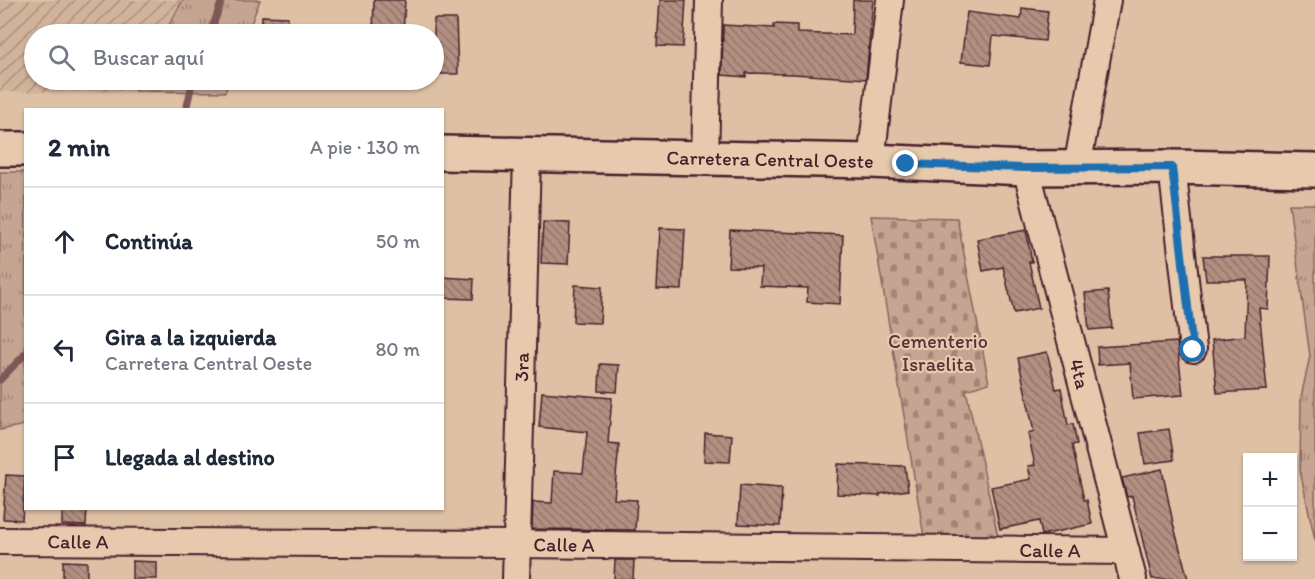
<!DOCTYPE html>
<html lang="es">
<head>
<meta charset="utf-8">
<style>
  body { margin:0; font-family:Itim,sans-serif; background:#f6f6f7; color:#1f2937 }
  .controls { position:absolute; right:18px; bottom:18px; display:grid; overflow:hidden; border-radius:0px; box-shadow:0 2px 4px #0004 }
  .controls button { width:54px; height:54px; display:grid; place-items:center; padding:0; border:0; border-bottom:2px solid #e0e1e3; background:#fff; color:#1f2937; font:30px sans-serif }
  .stop { position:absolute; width:18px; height:18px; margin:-14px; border:4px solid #1f6fb2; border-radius:50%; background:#fff }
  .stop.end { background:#1f6fb2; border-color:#fff; box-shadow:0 2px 6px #0008 }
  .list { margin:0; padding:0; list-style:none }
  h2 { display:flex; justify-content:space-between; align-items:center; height:78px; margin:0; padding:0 24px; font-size:26px }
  h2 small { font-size:20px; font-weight:400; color:#747a83 }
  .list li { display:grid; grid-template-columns:39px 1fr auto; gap:18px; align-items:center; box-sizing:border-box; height:108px; padding:0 24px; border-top:2px solid #e0e1e3 }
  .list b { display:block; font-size:22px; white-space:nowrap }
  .list p { margin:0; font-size:20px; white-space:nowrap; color:#747a83 }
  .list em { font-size:20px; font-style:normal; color:#747a83 }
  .icon { flex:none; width:33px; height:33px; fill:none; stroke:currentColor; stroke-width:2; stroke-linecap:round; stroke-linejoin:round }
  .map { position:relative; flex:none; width:1315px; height:579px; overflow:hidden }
  .search { position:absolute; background:#fff; box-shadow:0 2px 4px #0004; left:24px; top:24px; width:420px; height:66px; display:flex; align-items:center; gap:15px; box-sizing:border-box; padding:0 21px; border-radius:33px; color:#747a83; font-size:22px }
  .panel { position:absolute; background:#fff; box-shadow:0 2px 4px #0004; left:24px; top:108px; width:420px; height:402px; border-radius:0px }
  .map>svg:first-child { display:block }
</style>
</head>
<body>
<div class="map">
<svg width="1315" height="579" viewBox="0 0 1315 579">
  <defs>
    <pattern id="industrial-furrows" width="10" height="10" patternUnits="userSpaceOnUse" patternTransform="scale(1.5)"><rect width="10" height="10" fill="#d1b29a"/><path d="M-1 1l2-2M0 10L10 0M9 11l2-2" fill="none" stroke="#ac907e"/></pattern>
    <pattern id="grass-tufts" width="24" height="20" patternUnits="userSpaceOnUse" patternTransform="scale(1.5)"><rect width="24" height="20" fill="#c5a591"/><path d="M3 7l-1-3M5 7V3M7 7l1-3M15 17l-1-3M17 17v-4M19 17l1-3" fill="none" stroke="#a28677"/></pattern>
    <pattern id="cemetery-stones" width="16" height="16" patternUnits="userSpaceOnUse" patternTransform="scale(1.5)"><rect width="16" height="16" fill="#c5a591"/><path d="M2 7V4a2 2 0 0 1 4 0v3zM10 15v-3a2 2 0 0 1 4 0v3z" fill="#a28677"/></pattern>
    <pattern id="building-back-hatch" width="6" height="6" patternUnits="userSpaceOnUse" patternTransform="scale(1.5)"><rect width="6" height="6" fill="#b29081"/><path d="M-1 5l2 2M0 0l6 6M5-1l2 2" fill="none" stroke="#93756a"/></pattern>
  </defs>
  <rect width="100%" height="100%" fill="#dec0a5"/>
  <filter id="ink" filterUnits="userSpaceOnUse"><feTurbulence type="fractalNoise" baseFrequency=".0167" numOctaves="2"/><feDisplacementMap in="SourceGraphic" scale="12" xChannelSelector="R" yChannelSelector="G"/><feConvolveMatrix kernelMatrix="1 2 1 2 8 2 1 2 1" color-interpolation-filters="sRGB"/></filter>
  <g filter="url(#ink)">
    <path fill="url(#industrial-furrows)" d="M0,0H183L164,34H34V80H141L135,91L0,92Z"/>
    <path fill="url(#grass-tufts)" stroke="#88625e" stroke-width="1.5" d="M183,0H260L247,34H164Z
      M141,80H230L225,92L135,91Z
      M0,172H26L25,425L0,430Z
      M1289,204H1315V540L1300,471L1301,397L1310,356Z"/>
    <path fill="url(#cemetery-stones)" stroke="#88625e" stroke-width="1.5" d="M871,216L957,218L989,383L966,390L999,541L925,543Z"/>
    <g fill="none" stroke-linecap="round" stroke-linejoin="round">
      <path stroke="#7e5856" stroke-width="7" d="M210,34L222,0
        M186,110L193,80
        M0,380L26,353"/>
    </g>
    <path fill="url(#building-back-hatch)" stroke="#4a1f2b" stroke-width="1.5" d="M374,0H405L403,34H373Z
      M660,0H686L683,47L657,46Z
      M853,0H873L866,79L794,74L746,73V77L722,75L723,25L774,28V24L797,25V33L852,35Z
      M1022,8L1048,11L1045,41L993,36L990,65L961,62L967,12L1021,19Z
      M262,16L288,17L287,34H261Z
      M434,19H456L458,74H434Z
      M543,222L570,223L568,264L541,263Z
      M660,228L685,229L682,290L657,289Z
      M730,230L843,235L840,304L807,302L808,288L760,286L761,268L728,267Z
      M1026,230L1032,262H1029L1039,308L1014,313L1003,267L983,271L977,239Z
      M1203,256H1270L1268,309L1259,308L1267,390L1217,393L1212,340L1245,336L1247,280H1206Z
      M442,277L474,279L473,299L442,298Z
      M575,285L602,287L600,323L573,322Z
      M1108,291L1112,328L1089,330L1085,293Z
      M1177,342L1183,395L1133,399L1130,363L1098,365L1097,347Z
      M1047,352L1056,389L1061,388L1068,425L1073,424L1077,444L1072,445L1084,500H1087L1092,524L1042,535L1039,521L1000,529L991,487L1031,479L1028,466L1035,465L1028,434L1034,432L1018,358Z
      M600,364L619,365L617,392L599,391Z
      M542,392L612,398L608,443L619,444L614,499L637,500L635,530L532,529L533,502L552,503L554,471L583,473L587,432L539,427Z
      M1169,429L1174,460L1145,464L1140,433Z
      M705,433L732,435L730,462L704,461Z
      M838,464L905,466L908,490L880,494V496L837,494Z
      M1162,469L1173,523L1188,579H1152L1132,496L1127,497L1122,478Z
      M6,475L25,476L22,520L3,519Z
      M740,485L782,488L780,526L738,524Z
      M62,508H87L86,526L62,525Z
      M615,560H634L633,579H614Z
      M63,561L87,562V579H63Z
      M132,561L157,562V579H132Z"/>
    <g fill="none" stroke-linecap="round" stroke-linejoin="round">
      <defs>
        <g id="minor">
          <path d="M705,159L709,0"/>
          <path d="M871,161L890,0"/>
          <path d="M1172,167L1193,349"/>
          <path id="s1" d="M1026,168L1133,579"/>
          <path d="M1077,168L1107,0"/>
          <path id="s2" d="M0,541L517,544L1126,551"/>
          <path id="s3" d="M516,579L527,155"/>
        </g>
        <g id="major">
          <path d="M0,149H26"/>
          <path id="s4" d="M442,153L871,161L1026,168L1172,167L1315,170"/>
        </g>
      </defs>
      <use href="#minor" stroke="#4a1f2b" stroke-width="30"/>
      <use href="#major" stroke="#4a1f2b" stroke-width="38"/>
      <use href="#minor" stroke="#e7caad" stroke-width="26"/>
      <use href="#major" stroke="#e7caad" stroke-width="33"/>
    </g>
  </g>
  <g fill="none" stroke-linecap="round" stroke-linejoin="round" filter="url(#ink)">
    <path stroke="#1f6fb2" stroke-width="8" d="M906,164L1026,168L1172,167L1193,350"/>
  </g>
  <g text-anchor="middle" stroke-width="4.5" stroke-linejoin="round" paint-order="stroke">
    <g font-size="20" fill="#4a1f2b" stroke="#e7caad">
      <text dy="7" stroke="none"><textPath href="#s4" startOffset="328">Carretera Central Oeste</textPath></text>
      <text dy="7" stroke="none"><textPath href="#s3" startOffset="212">3ra</textPath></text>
      <text dy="7" stroke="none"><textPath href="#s1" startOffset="213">4ta</textPath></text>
      <text dy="7" stroke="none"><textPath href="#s2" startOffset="78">Calle A</textPath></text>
      <text dy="7" stroke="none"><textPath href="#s2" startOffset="564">Calle A</textPath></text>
      <text dy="7" stroke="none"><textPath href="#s2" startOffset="1050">Calle A</textPath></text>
    </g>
    <g font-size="20" fill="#5c333a" stroke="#e7caad">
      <text x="938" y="348">Cementerio<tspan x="938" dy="23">Israelita</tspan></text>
    </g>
  </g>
</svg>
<div class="controls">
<button>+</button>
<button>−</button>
</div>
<div class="stop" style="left:1193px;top:350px"></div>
<div class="stop end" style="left:906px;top:164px"></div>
<div class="search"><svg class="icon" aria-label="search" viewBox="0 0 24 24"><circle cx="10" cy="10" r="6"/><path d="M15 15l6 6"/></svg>Buscar aquí</div>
<section class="panel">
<h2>2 min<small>A pie · 130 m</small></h2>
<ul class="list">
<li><svg class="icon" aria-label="ahead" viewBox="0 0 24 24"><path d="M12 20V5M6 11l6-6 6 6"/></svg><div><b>Continúa</b></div><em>50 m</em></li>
<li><svg class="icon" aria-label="left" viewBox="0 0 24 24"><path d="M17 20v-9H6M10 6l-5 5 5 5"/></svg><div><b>Gira a la izquierda</b><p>Carretera Central Oeste</p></div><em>80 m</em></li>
<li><svg class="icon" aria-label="arrive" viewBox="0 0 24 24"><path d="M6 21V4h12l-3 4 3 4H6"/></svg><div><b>Llegada al destino</b></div></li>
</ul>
</section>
</div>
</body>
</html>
